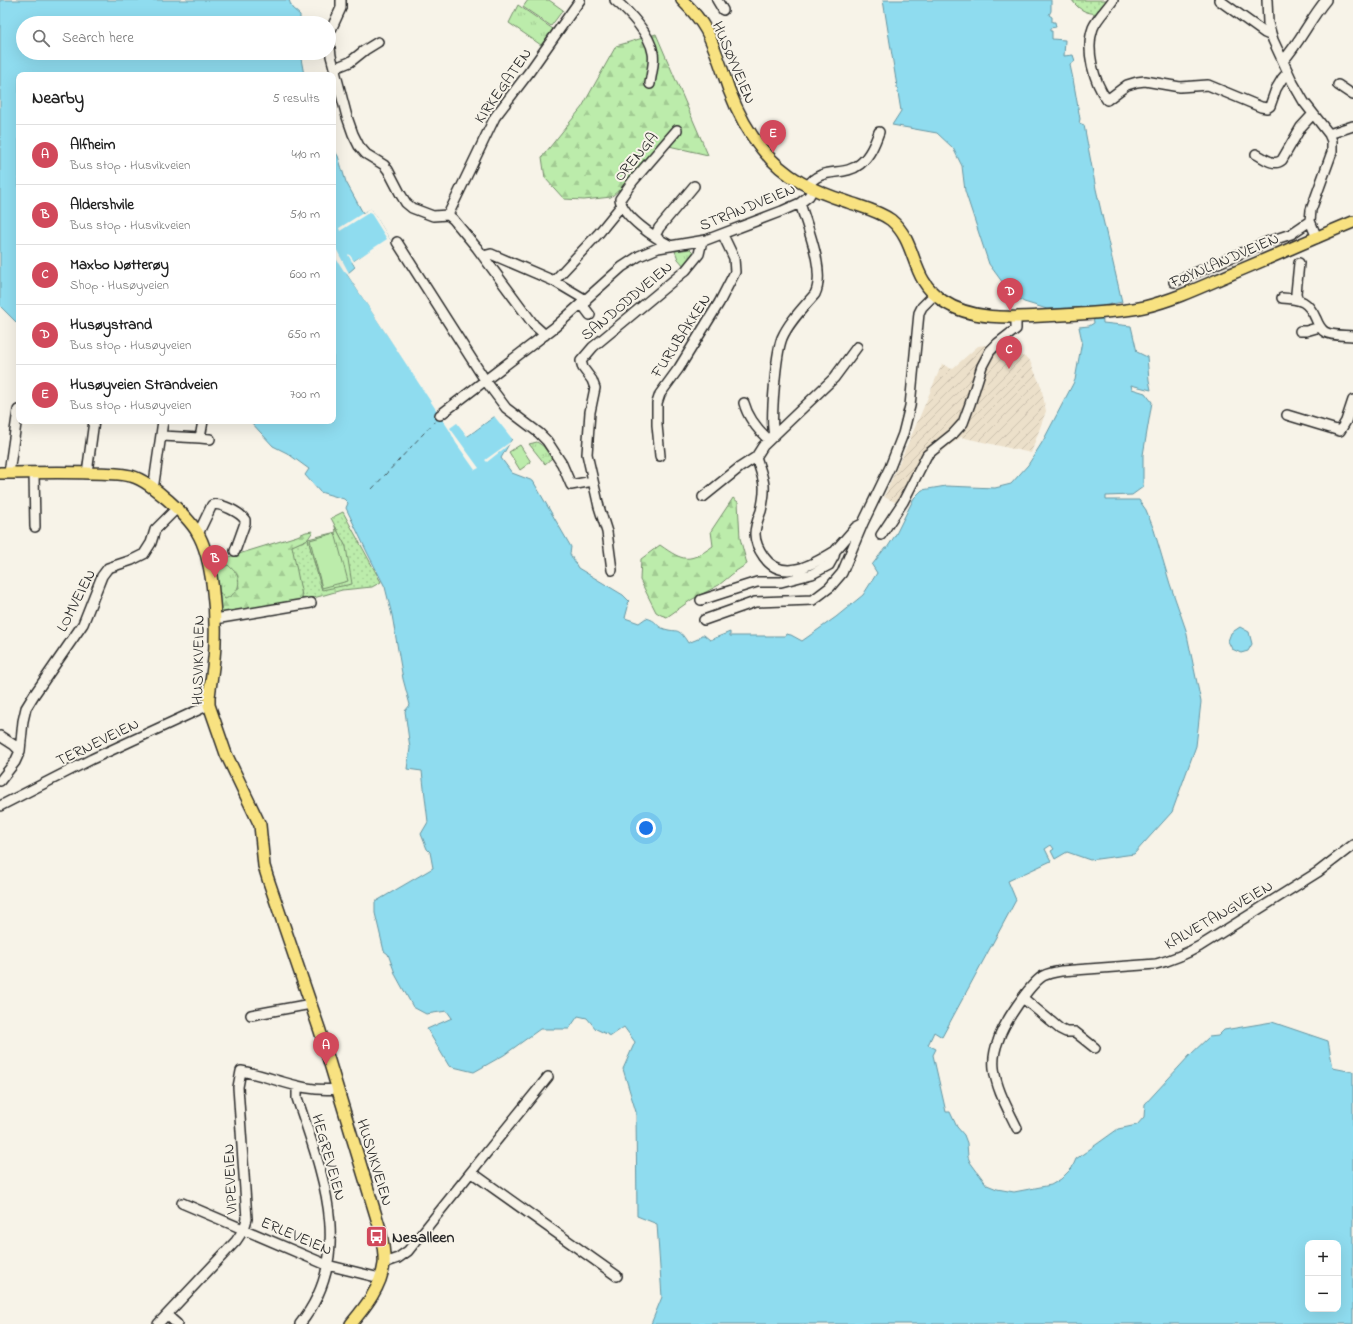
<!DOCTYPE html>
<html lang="en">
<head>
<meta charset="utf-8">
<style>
  body { margin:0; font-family:"Indie Flower",sans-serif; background:#f6f6f6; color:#222 }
  .controls { position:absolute; right:12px; bottom:12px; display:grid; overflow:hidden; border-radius:8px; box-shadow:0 4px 16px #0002 }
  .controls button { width:36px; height:36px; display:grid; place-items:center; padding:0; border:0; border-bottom:1px solid #e0e0e0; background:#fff; color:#222; font:20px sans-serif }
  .you { position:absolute; left:646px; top:828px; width:14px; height:14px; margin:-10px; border:3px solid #fff; border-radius:50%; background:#1a73e8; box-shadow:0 0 0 6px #1a73e833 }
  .badge { display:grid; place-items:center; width:26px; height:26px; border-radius:50%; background:#d1495b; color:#fff; font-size:13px; font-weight:700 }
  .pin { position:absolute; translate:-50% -33px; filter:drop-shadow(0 1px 2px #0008) }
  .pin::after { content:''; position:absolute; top:21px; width:14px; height:12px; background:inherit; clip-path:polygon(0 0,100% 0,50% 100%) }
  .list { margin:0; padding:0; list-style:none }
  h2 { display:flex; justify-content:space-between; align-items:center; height:52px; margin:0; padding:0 16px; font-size:17px }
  h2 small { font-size:13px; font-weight:400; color:#767676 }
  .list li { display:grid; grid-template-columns:26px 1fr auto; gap:12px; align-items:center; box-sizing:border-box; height:60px; padding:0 16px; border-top:1px solid #e0e0e0 }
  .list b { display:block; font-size:15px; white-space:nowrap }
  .list p { margin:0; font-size:13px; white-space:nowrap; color:#767676 }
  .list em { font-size:13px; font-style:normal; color:#767676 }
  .icon { flex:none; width:22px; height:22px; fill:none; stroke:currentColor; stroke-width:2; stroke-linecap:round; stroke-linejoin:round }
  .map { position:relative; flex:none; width:1353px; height:1324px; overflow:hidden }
  .search { position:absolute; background:#fff; box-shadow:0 4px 16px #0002; left:16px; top:16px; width:320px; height:44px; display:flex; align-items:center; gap:10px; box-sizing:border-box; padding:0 14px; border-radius:22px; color:#767676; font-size:15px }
  .panel { position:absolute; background:#fff; box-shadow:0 4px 16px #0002; left:16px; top:72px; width:320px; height:352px; border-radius:8px }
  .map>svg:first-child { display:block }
</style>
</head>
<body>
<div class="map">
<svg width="1353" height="1324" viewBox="0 0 1353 1324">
  <defs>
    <pattern id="industrial-furrows" width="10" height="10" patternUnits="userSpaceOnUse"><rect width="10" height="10" fill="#ece0ca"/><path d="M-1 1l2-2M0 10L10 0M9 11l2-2" fill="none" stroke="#cbc0ae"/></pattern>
    <pattern id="grass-dots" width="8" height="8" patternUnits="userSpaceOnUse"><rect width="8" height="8" fill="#bcecab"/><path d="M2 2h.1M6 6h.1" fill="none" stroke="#a2cb93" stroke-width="1.8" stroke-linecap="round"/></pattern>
    <pattern id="forest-firs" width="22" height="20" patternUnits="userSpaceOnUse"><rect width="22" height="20" fill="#bcecab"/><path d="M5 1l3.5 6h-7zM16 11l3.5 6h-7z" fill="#a2cb93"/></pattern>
    <pattern id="park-tufts" width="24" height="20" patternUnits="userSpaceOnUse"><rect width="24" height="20" fill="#bcecab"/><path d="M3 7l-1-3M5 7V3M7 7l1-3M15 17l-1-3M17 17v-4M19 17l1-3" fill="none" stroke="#a2cb93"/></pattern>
  </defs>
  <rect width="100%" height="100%" fill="#f7f3e8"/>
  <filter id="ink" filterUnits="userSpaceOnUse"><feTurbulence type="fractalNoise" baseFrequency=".025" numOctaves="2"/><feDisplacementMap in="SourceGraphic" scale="8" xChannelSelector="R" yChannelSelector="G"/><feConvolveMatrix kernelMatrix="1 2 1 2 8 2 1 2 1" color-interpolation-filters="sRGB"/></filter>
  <g filter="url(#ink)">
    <path fill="url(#industrial-furrows)" d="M995,344L1029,359L1041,386L1046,411L1031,453L961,437L930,460L904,506L884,497L917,423L942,364L952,369L978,346Z"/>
    <path fill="url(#grass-dots)" stroke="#748c6b" d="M1072,0H1112L1102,13C1090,15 1079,11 1072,0Z
      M343,512L381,582L372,587L342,590L303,601L291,546L308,539L322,590L346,547L331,518Z"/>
    <path fill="url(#forest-firs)" stroke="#748c6b" d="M656,34L708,155L669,146L611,197L584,200L564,199L545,178L542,157L582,107L616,46Z
      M733,498L738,502L740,538L747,564L736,571L719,585L691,600L667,617L661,615L656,612L640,580L641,559L660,545C684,562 689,563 713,546L711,531Z
      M313,531L308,539L292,546L303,601L219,616L218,590L239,588L237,575L228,565L215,571L210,561H216L297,536L306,532Z"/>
    <path fill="url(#park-tufts)" stroke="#748c6b" d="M518,5L553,29L541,45L509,23Z
      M690,249L696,255L685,267L678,259L675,251Z
      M537,442L543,446L552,458L545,464L529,444Z
      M335,526L346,547L352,584L322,590L308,539L336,532Z
      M228,565C231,568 236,572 237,575C242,587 235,595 225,599L218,590L215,571Z"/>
    <path fill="#bcecab" stroke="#748c6b" d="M528,0H549L563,10L551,26L523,7Z
      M520,445L531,462L520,470L509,452Z
      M335,533L348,581L322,588L310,540Z"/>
    <path fill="#8fdcef" stroke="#6795a1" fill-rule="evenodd" d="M0,0H289L292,8L300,15V19L303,23H23V53H300L304,75H19V325L0,306Z
      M883,0H1051V11L1049,15L1052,17V22H1055L1056,27L1050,28V31H1052V39L1065,40L1064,56L1073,55L1075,61L1070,65L1073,79L1080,119L1079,123L1084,125L1096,189L1122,302L1102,306L1103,323L1131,326L1137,352L1147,357L1149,380L1151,390L1131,385L1132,389L1145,393L1152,402L1143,455V487L1132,495L1106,496V500H1139L1146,510L1154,530L1170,584L1186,630L1201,702L1196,746L1172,812L1134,854L1090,860L1067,852L1055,859L1051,851L1054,849L1051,845L1045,849L1051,861L1008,881L1016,900L942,1037L934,1032L928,1045L936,1049L933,1055L946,1112H950L957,1127L964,1135L967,1143L968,1157L970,1162L987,1185L997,1189L1014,1192L1051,1185L1061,1179L1072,1168L1076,1159L1118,1129L1137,1125L1144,1117L1145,1104L1190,1055L1209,1037L1218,1036L1224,1030L1272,1022L1328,1041L1333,1068L1353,1072V1324H651L662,1297L657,1224L637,1216L636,1112L623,1069L635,1042L624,1027L611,1036L596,1029L587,1018L578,1016L569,1029H540L504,1055L474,1072L449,1066L427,1029L452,1018L447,1011L426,1014L413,1007L396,976L388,954L384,951L375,913V902L433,868L430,852L427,849L421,834L428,822L422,771L407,769L410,748L405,711L410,705L403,679L392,615L385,587L368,554L346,508L348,503L344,499L320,492L305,475L309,469L287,453L273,446L250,421H333V148L338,156L346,182L363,213L371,209L390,240L352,262L355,267L347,274L449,427L457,422L468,436L495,416L513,437L501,458L512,473L533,481L571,547L570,554L578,568L623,595L629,601L627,603L628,607L625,618L639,623L646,618C658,621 655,625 662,628C677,634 677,625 688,643L698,639L701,635H704L710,640L730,632V636H785L786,634L791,635L802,641L836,617L863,595L877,573L872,565L885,548H887L896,534L914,498L922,490L946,486L995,488L1011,484L1028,465L1043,441L1075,380L1082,341L1079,327L1089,326L1094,323L1092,307L1047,309L1024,302L1011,294L989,264L965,191L962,166L953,148L937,133L892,125L901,111ZM1308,1243H1338V1309H1308Z
      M1240,627L1249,632L1252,644L1248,651L1241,653L1232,649L1228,641L1231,633Z"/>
    <path fill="#f7f3e8" d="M371,208L391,241L355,262L357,268L349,275L449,425L458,420L468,433L495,414L515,437L511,443L487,462L485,460L513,440L494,416L467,436L457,423L450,428L479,468L475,470L456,443L450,431L347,274V273L345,271H344L333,254V243L349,273L356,268L348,255L349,254L354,261L387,239L370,212L340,231L339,228Z"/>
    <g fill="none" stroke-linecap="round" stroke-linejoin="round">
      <path stroke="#44575c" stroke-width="1" stroke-dasharray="5 4" stroke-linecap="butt" d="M372,489L437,419"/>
      <defs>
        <path id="minor" d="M615,0C629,12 650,34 653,53C655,62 651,74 650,84
          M717,0L723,10
          M1113,0C1107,9 1097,18 1093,28C1085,50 1094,82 1107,100L1127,85L1137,82L1145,81L1180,87L1208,85L1261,107L1267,108L1270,106L1276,89L1282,79L1288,72
          M1219,0L1265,33L1272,36
          M1267,0L1268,23L1273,40L1293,83L1304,102L1329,134L1332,141V152L1311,210L1310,221L1317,238
          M329,34L341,8V0
          M329,40L331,56L347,117L353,134L359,146L366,154L384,165L388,170L401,195L406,203L412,208L433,216L448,215L453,219L477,248L534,325L545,335
          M1283,61C1300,42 1310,19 1326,0
          M335,68L350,62L365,50L378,42
          M1338,85L1353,95
          M1329,134L1353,126
          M1256,154C1264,158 1274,167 1282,160L1301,127L1313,114
          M807,187C821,165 843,178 860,164C870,156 875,143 879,132
          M448,215L495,117L530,71L580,0
          M655,236L659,228L694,186
          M397,242L485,380L506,408L539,433L547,441L562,464L571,485L593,481
          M671,246C655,238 623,217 620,199L633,181L677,130
          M483,256L491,254L554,281L599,233L621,206
          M554,281L586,300L584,307L590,315
          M1174,282L1267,242L1291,234L1310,221
          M1282,298C1301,299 1308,301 1316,319C1318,324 1320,329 1325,332C1332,336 1345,335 1353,336
          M1297,299L1296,293L1299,263
          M1300,331H1306L1320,327
          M744,403C748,418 757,429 769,440
          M440,415L555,327L622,267L639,256L658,248L706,240L782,211L800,203L809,196L813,189
          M1287,415L1340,431L1346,421L1353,400
          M774,435C770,421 776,353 782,338C789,322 803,308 815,294C826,271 807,227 800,203
          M162,436L200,438L203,421
          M200,438L210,439
          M660,456L657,425V403L660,394L679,368L719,303L735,272L734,258L723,235
          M9,473L18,410
          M34,473L35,527
          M87,473L94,421
          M152,487L154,483L163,421
          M703,497L739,468L756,457
          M198,534L212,505C220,502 241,513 245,520V523L235,551
          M881,535L903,502L927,455L953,434L963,423L970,404L982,366L990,351L998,343L1016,329V318
          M835,551C814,564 782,583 764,557C759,550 755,543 755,534C755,526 758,519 761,511C767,485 764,481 756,457L763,446L834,378L857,347
          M612,570L607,532L599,507L587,454L590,412L595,388L592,380L583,368L581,361L593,347L686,270L699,254L702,241
          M701,600L757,582H781L812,574L829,565L834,556L835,551L856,527L862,524
          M215,619L311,603
          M704,620L755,602L813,600L830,587L842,573L863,523L890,467L903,434L910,406L919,313L922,307L934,295
          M0,736L14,745L20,751
          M0,781L15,762L20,751L23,721L26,708L34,695L83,624L102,576L108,568L132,560L144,554L151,543L155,530L177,508
          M0,806L92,759L209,705
          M1023,998L1060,1029L1066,1032H1075L1095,1048
          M251,1015L311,1004
          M297,1087V1098C322,1173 356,1254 300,1324
          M1017,1128C1008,1109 996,1089 994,1068C993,1059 995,1049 998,1041C1003,1024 1029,985 1043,976C1049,973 1055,972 1061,971L1156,964C1172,960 1186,954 1200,946L1318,872L1353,845
          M471,1172L548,1077
          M182,1203L327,1265L380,1278
          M384,1263L398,1258L408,1251L471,1172L617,1276
          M167,1315L177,1324
          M158,1324L236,1241L244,1229L247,1219L238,1087L241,1071C275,1077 302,1093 338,1089"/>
        <path id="major" d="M682,0C691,9 700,19 706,30C716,49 722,70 729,90C737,111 748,132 762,149C785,178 813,191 848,202C862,207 879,211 891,220C919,244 909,279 943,301C971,320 1009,318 1042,316C1063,315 1084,314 1106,312C1118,311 1131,310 1144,307C1174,300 1203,286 1231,274C1272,257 1312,239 1353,222
          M0,473C29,473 59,472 88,473C102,473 117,473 131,476C145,480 157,491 169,501C179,510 190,520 197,532C213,558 216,612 215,642C215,660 211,679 209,697V705L226,754L260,825L264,866L268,879L320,1031L380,1229C382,1240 385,1252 384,1264C381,1287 366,1306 351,1324"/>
      </defs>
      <use href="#minor" stroke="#2b2b2b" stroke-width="12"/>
      <use href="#major" stroke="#2b2b2b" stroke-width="14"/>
      <use href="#minor" stroke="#f7f3e8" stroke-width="9"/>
      <use href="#major" stroke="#f8e281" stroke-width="11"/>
    </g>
  </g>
  <defs>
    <symbol id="bus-square" viewBox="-11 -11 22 22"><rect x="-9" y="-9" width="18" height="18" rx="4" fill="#d1495b" stroke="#f7f3e8"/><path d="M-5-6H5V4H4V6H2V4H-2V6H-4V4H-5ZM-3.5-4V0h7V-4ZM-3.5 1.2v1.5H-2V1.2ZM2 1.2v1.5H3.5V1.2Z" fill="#fff"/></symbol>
  </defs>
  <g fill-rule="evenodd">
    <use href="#bus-square" x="364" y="1224" width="25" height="25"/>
  </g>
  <g text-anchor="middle" stroke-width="4" stroke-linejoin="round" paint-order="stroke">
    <g font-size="16" fill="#2b2b2b" stroke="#f7f3e8">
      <text transform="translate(735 62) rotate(67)" y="6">HUSØYVEIEN</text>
      <text transform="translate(502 85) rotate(-55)" y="6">KIRKEGATEN</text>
      <text transform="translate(635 156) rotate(-50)" y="6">ORENGA</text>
      <text transform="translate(747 206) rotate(-22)" y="6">STRANDVEIEN</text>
      <text transform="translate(1224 259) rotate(-23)" y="6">FØYNLANDVEIEN</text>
      <text transform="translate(626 300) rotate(-40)" y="6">SANDODDVEIEN</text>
      <text transform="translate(680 335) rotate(-57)" y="6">FURUBAKKEN</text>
      <text transform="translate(75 600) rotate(-63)" y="6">LOMVEIEN</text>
      <text transform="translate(197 660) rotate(-89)" y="6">HUSVIKVEIEN</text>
      <text transform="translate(97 741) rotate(-26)" y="6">TERNEVEIEN</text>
      <text transform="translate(1218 914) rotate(-30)" y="6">KALVETANGVEIEN</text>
      <text transform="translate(330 1157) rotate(74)" y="6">HEGREVEIEN</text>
      <text transform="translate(376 1162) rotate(73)" y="6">HUSVIKVEIEN</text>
      <text transform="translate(229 1179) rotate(-93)" y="6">VIPEVEIEN</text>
      <text transform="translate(297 1235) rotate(23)" y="6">ERLEVEIEN</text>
    </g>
    <g font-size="16" font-weight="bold" fill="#2b2b2b" stroke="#f7f3e8" text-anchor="start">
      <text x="392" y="1242">Nesalleen</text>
    </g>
  </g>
</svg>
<div class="controls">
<button>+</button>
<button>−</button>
</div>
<div class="you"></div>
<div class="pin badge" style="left:326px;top:1065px">A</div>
<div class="pin badge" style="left:215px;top:578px">B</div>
<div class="pin badge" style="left:1009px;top:369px">C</div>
<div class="pin badge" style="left:1010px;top:311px">D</div>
<div class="pin badge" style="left:773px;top:153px">E</div>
<div class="search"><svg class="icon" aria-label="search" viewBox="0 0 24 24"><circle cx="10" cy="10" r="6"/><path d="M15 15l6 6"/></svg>Search here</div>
<section class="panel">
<h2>Nearby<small>5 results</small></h2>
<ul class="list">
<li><span class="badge">A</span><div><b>Alfheim</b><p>Bus stop · Husvikveien</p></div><em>410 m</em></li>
<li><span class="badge">B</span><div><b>Aldershvile</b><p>Bus stop · Husvikveien</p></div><em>510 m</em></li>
<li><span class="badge">C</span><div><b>Maxbo Nøtterøy</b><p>Shop · Husøyveien</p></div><em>600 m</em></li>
<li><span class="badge">D</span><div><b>Husøystrand</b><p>Bus stop · Husøyveien</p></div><em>650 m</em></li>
<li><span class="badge">E</span><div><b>Husøyveien Strandveien</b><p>Bus stop · Husøyveien</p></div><em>700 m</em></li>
</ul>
</section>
</div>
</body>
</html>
